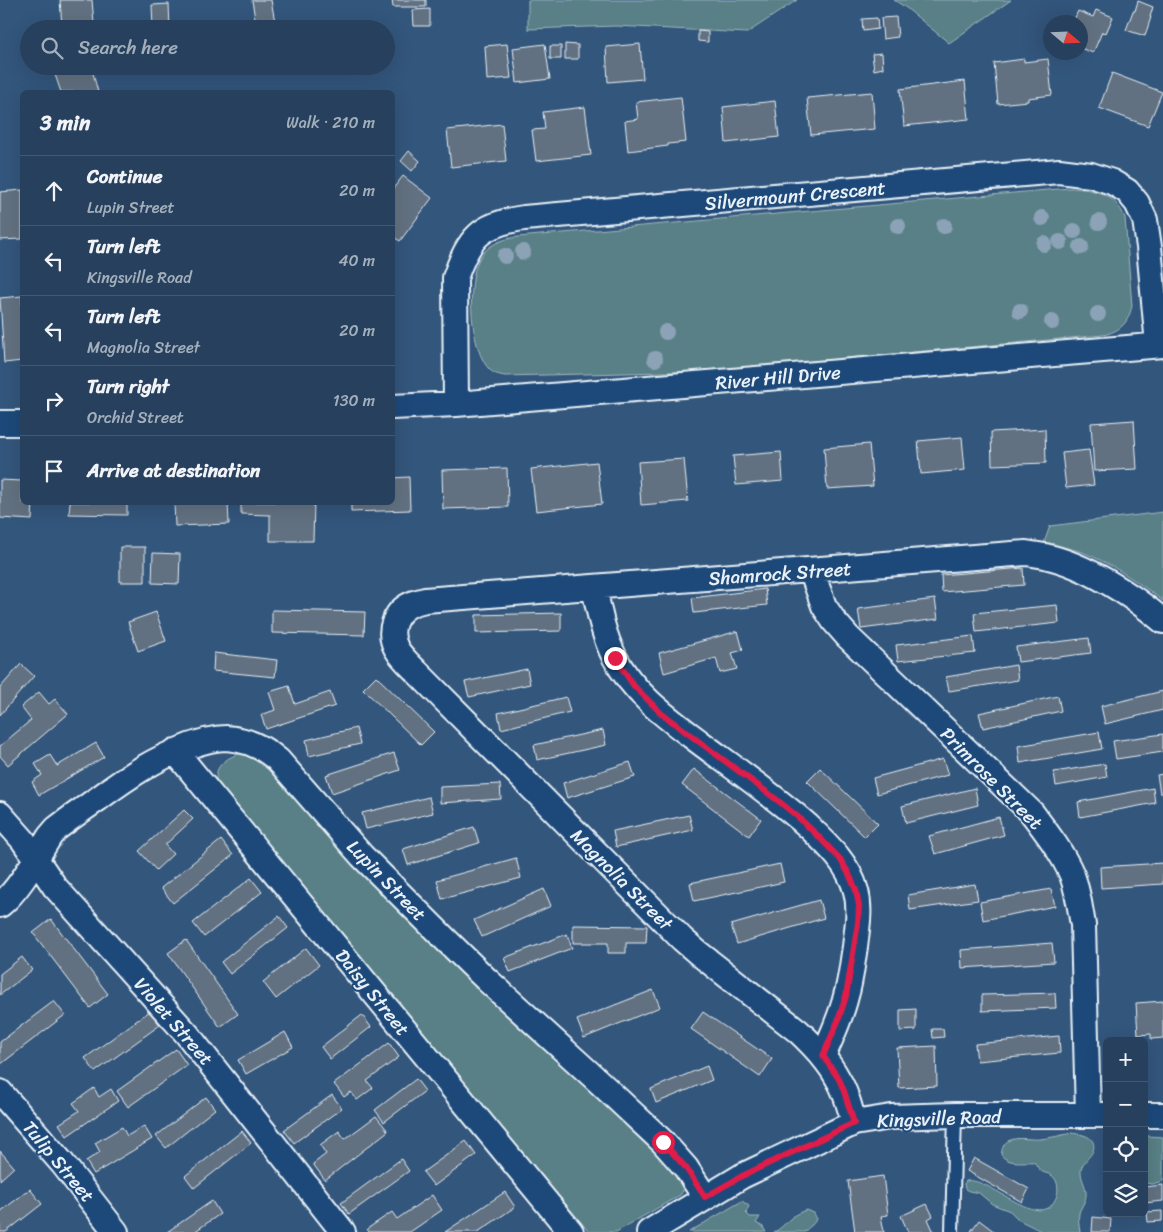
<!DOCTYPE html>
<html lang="en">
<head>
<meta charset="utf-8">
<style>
  body { margin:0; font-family:Sriracha,sans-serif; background:#324b66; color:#f1f3f6 }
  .controls { position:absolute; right:15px; bottom:15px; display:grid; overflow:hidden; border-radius:8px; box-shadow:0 5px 20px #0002 }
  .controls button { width:45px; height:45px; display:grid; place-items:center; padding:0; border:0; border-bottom:1px solid #425972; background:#26405d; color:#f1f3f6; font:25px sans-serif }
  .compass { position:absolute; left:1043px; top:15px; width:45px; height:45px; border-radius:50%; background:#26405d; box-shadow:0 5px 20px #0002; rotate:109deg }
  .stop { position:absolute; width:15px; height:15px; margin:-11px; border:4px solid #e11d48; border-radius:50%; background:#fff }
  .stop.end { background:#e11d48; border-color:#fff; box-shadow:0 1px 5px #0008 }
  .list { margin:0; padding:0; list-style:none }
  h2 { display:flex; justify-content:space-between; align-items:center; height:65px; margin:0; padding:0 20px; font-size:21px }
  h2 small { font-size:16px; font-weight:400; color:#a4afbc }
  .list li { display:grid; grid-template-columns:32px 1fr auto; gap:15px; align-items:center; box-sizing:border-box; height:70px; padding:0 20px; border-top:1px solid #425972 }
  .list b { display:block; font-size:19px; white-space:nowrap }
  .list p { margin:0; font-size:16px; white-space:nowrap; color:#a4afbc }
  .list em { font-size:16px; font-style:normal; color:#a4afbc }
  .icon { flex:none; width:28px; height:28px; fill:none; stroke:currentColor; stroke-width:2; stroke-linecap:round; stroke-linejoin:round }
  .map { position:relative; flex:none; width:1163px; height:1232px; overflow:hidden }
  .search { position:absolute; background:#26405d; box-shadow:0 5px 20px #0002; left:20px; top:20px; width:375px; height:55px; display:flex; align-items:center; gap:12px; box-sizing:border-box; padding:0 18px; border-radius:28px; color:#a4afbc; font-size:19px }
  .panel { position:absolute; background:#26405d; box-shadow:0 5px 20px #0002; left:20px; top:90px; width:375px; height:415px; border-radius:8px }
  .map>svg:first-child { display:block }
</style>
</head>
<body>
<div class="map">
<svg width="1163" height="1232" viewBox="0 0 1163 1232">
  <rect width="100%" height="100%" fill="#33567c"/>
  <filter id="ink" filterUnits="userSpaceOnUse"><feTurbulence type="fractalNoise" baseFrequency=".02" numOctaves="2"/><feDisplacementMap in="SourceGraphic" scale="10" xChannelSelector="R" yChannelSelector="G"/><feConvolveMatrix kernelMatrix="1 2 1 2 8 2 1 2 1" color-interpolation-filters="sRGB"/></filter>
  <g filter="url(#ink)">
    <path fill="#598086" stroke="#a0b8bf" d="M528,0H797L747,33L616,26L528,29Z
      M894,0H1011L949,43L905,7Z
      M1070,188C1094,189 1115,193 1125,218L1132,306C1128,324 1120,331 1103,335L703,371L505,376C500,375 494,374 490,370C470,351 466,283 479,259C488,244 502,239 518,237Z
      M1163,512V601C1140,583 1109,562 1082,552C1070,548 1056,546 1044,543L1050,526Z
      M239,754C251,755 257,758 266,766L410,921L627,1120L661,1156L680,1183L683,1191L680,1195L616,1232H589L218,785C211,769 225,758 239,754Z
      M1072,1133C1079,1134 1090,1135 1093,1142C1098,1155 1080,1160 1081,1172C1081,1180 1087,1187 1086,1195C1086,1202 1081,1206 1079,1213C1078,1219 1079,1226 1080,1232H1043L1019,1220L1010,1211L992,1204L979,1193L969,1191L965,1189L964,1184L966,1181C989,1176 1035,1228 1053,1203C1060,1194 1060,1179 1049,1174C1046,1173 1044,1173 1041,1171C1039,1169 1036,1165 1034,1162C1023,1161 1009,1165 1001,1155C1002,1149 1003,1144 1008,1141C1018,1136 1030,1140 1040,1139C1051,1138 1062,1135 1072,1133Z
      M1147,1136L1163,1137V1181L1152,1184L1144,1183V1137Z
      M742,1201L749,1206L746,1213L750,1217H760L756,1223L763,1227L766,1232H689Z
      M806,1210L813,1213L816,1219C813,1227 808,1226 805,1232H774C781,1229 785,1223 791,1218C795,1214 801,1212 806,1210Z"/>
    <path fill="#627181" stroke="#e8f1f8" d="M60,0H92L94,24L62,26Z
      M252,0H271L275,22L256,25Z
      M392,0H426V7H393Z
      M1138,1L1153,7L1150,17H1151L1145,36L1126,30L1133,11H1135Z
      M169,4L170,29H153L152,5Z
      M430,9V26H414L413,10Z
      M1096,10L1113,17L1106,33L1102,32L1093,53L1080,48V22H1073L1078,11L1093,17Z
      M896,17L898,37L883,39L881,18Z
      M877,18L878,29L863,31L862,19Z
      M698,31L708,32V42L698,41Z
      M507,44L511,78L487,80L485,46Z
      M545,44L550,79L517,83L513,48Z
      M565,44L578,45V59H565Z
      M640,44L643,79L608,82L606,47Z
      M550,46H561V59H550Z
      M882,53L883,68L874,70L872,54Z
      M1024,59V62L1048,59L1052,95L1028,98V101L998,104L994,63Z
      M52,66H91L98,92H61Z
      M1112,73L1162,92L1148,126L1099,108Z
      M965,81L969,119L904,126L900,89Z
      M872,92L875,129L811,135L807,98Z
      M681,97L686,142L668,144V146L628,151L625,121L638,119L636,102Z
      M775,101L779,137L726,143L723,107Z
      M585,107L591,155L536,161L532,130L545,129L543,112Z
      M502,124L506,161L451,167L447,130Z
      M409,151L420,161L412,171L401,161Z
      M403,176L432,198L400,241L392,236V190Z
      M22,190V239L0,240V192Z
      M22,296V361L4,363L0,298Z
      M1134,420L1137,469L1094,471L1091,423Z
      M1045,429L1046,463L992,465L991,432Z
      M962,437L965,470L921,474L918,441Z
      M869,444L873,486L827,489L824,448Z
      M1089,450L1094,485L1066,488L1062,453Z
      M781,452L783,481L736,485L733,456Z
      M684,459L688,501L641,505L638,462Z
      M597,462L602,504L536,511L531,469Z
      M507,468L508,507L443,509L442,470Z
      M409,477L410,510L351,512V502H392V478Z
      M0,480L22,481V502H33L32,520L0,518Z
      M70,502H127V515L69,514Z
      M174,502H228L229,524L175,526Z
      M241,502H314L313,541H270V515L241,514Z
      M120,547H145V582H120Z
      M153,553L180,554L179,584L152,583Z
      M1023,568L1024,585L942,592L941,575Z
      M765,589L767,605L694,613L692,598Z
      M935,599L938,619L861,629L858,609Z
      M1057,605L1059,623L976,632L974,613Z
      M272,610L365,612L364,635L272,633Z
      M156,612L166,641L138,651L128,622Z
      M561,613V631L476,633V615Z
      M738,631L743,650L732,653L737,669L720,673L716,658L664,673L659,653Z
      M973,636L975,653L898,661L896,645Z
      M1089,638L1091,653L1018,662L1016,647Z
      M214,653L277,660L275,677L213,671Z
      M21,664L34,676L0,715V688Z
      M1016,665L1018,680L949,691L946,677Z
      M527,669L530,684L469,697L465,682Z
      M376,676L434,732L421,745L363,689Z
      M289,686L295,704L330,692L335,706L266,729L261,715L275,710L269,692Z
      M1163,691V710L1105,724L1101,706Z
      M39,692L49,704L55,699L68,714L8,765L0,756V746L31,720L21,707Z
      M1058,696L1061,711L983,728L979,713Z
      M566,697L570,712L501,729L498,713Z
      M356,728L360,744L309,756L306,740Z
      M603,730L606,745L537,760L534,745Z
      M1099,732L1102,749L1020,763L1018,746Z
      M1163,734V752L1116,759L1113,741Z
      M96,743L104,757L39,795L32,782L42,775L35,764L50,755L57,766Z
      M394,753L400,770L332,793L326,775Z
      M943,759L948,775L877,794L873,778Z
      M630,762L635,777L567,798L563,783Z
      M1105,764L1107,777L1056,786L1054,772Z
      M820,768L878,824L865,837L807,781Z
      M694,769L761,819L749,836L682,785Z
      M1163,774V793H1160L1157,775Z
      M500,784L501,799L440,803V787Z
      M975,788L978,805L906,823L902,806Z
      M1153,788L1155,803L1080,817L1078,802Z
      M429,797L433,813L366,829L362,813Z
      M184,810L193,819L165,845L173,854L156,870L139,851Z
      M689,815L693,830L616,847L613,831Z
      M999,817L1004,835L935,854L929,836Z
      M474,827L479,843L408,865L403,849Z
      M221,840L233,855L173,903L161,888Z
      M516,858L521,878L442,899L437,880Z
      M1163,863V884L1101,888L1100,867Z
      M780,864L784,882L694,901L690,883Z
      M251,878L262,892L204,937L193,923Z
      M975,884L978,900L910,910L908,895Z
      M544,889L551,906L482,937L474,920Z
      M1051,889L1055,906L983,920L980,902Z
      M819,900L824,918L737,944L731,925Z
      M279,916L288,928L230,974L221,962Z
      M51,919L108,994L90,1008L33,933Z
      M573,925L647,926L646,943H626V953H608V943H573Z
      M567,934L572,948L510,972L504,958Z
      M186,940L238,1014L220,1027L168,953Z
      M1052,943L1054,962L962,968L961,950Z
      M306,948L319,965L276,999L263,982Z
      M22,957L32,970L0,995V974Z
      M653,990L660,1007L584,1038L577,1020Z
      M1055,993L1056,1008L982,1011V995Z
      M54,1001L65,1015L1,1064L0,1062V1042Z
      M1163,1001V1038L1151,1039V1034L1138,1035L1136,1003Z
      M916,1009V1030L900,1031V1010Z
      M150,1011L160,1025L95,1072L85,1058Z
      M703,1012L772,1059L760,1077L691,1029Z
      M362,1015L371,1027L330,1059L321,1047Z
      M932,1029H943L944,1037L933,1038Z
      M285,1032L293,1047L246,1074L238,1060Z
      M1059,1036L1060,1053L977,1061L975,1044Z
      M389,1043L399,1057L367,1081L373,1088L357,1100L351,1092L344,1097L334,1084Z
      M936,1046L937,1086L899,1088L897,1048Z
      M176,1049L187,1065L128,1107L117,1091Z
      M707,1066L712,1080L656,1103L651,1089Z
      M416,1079L425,1091L384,1122L375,1110Z
      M94,1088L99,1097L111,1089L118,1101L67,1136L59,1124L79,1111L73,1103Z
      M332,1095L342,1108L294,1143L284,1130Z
      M206,1097L215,1109L166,1148L156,1136Z
      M376,1116L388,1131L325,1180L313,1164L326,1154L320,1145L339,1131L345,1139Z
      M144,1126L152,1139L94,1174L86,1161L100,1152L95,1143L122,1127L127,1136Z
      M242,1131L251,1143L194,1188L185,1176Z
      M466,1141L476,1155L434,1186L423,1172Z
      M0,1151L14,1167L0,1180Z
      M974,1158L1029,1189L1022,1202L967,1171Z
      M401,1159L409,1171L349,1214L341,1203Z
      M883,1176L888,1215L881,1216L884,1232H855L848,1181Z
      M1163,1185V1201L1144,1203V1187Z
      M30,1189L42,1204L6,1232H0V1212Z
      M505,1192L515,1207L478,1232H445Z
      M432,1195L442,1210L410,1232H369L367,1229L392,1212L397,1219Z
      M212,1201L220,1214L194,1232H167Z
      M927,1204L933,1216L928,1219L933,1230L929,1232H908L901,1216Z
      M1162,1211V1221L1148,1222L1147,1212Z
      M1093,1217L1111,1219L1110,1232H1092Z
      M979,1220L995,1232H973L971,1231Z"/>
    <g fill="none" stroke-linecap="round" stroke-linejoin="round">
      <defs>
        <path id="lane" d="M952,1232L955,1115"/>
        <path id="street" d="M456,404L455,278C469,237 481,224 524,218L1059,171L1091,175L1112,182L1127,191L1137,203L1145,220L1149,247L1158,345
          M392,407L456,404L1163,345
          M0,423H22
          M811,570L824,606L834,621L848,637L1032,813C1047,833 1062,852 1072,875C1078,891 1080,908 1083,925L1088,1115
          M594,587C599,611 603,634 614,656C633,694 669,719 702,744C737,770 774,796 807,825C827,844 849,864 856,891C861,910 857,928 855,947C852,964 851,980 846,996C841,1017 832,1036 823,1056
          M175,751L571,1232
          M0,814L23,840L55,887L187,1034L343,1232
          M0,905C20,889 36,858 50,836L56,829C70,818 85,808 99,798C129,776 154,759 189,746C201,742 213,738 226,738C246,739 263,747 278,760L362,856L445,939L486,979L597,1080L663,1142L686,1168L705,1197
          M0,1092L63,1164L116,1232
          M1144,1115H1163
          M854,1123C850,1108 846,1092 838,1079C828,1060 813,1045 798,1031L697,952L682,939L417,672C410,665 401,657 396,648C387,630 395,610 414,603C417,602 422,601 425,600L1026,553C1032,554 1039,555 1045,556C1086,565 1132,595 1163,621
          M649,1232L742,1176L854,1123L891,1117L955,1115H1107"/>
      </defs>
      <use href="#lane" stroke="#e8f1f8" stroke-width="16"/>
      <use href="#street" stroke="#e8f1f8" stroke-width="28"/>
      <use href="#lane" stroke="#1f4a7a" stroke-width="12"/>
      <use href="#street" stroke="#1f4a7a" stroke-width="24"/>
    </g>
    <g fill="#8ba2b7">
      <circle cx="1042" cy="218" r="8"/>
      <circle cx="1099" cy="222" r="8"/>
      <circle cx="898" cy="226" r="8"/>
      <circle cx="944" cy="226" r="8"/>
      <circle cx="1074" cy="231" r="8"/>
      <circle cx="1060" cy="242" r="8"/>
      <circle cx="1044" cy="244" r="8"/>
      <circle cx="1081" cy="247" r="8"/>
      <circle cx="523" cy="252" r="8"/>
      <circle cx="505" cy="256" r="8"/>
      <circle cx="1020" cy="311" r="8"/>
      <circle cx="1098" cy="314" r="8"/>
      <circle cx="1052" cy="322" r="8"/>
      <circle cx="666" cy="332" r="8"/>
      <circle cx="655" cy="359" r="8"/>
    </g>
  </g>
  <g fill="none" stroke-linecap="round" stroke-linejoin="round" filter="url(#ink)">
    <path stroke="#e11d48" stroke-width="6" d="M615,658L634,686L662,714L776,799L798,817L817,835L840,859L849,874L856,890L859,906L858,923L846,996L838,1021L823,1056L839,1079L844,1091L854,1123L742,1176L705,1197L686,1168L663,1142"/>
  </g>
  <g text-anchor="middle" stroke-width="4" stroke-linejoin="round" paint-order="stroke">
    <g font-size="19" fill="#e8f1f8" stroke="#1f4a7a">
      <text transform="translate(795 195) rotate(-5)" y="7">Silvermount Crescent</text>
      <text transform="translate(778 377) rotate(-5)" y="7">River Hill Drive</text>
      <text transform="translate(780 573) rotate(-4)" y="7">Shamrock Street</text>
      <text transform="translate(992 778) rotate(45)" y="7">Primrose Street</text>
      <text transform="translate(622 879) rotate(45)" y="7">Magnolia Street</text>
      <text transform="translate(387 880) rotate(46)" y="7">Lupin Street</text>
      <text transform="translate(373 992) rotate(51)" y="7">Daisy Street</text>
      <text transform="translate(174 1021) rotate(49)" y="7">Violet Street</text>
      <text transform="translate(939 1118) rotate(-2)" y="7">Kingsville Road</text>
      <text transform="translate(59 1161) rotate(50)" y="7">Tulip Street</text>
    </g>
  </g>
</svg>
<div class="controls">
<button>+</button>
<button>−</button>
<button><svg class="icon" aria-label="locate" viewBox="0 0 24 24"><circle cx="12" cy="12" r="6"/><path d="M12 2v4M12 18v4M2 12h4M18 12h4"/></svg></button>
<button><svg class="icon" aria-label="layers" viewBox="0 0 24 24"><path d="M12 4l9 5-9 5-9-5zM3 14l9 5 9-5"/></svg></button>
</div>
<svg class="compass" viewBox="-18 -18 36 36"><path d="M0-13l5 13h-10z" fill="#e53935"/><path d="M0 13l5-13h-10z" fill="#a4afbc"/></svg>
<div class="stop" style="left:663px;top:1142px"></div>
<div class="stop end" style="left:615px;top:658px"></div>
<div class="search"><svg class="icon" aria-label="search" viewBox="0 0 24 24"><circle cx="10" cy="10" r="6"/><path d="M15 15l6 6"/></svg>Search here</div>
<section class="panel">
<h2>3 min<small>Walk · 210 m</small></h2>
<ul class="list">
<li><svg class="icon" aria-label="ahead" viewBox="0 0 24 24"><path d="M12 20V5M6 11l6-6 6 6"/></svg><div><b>Continue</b><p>Lupin Street</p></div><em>20 m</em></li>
<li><svg class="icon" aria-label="left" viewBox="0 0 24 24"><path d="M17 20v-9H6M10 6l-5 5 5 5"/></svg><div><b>Turn left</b><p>Kingsville Road</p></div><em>40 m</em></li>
<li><svg class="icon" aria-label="left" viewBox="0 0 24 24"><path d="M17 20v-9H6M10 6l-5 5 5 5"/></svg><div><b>Turn left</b><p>Magnolia Street</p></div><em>20 m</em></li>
<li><svg class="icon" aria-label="right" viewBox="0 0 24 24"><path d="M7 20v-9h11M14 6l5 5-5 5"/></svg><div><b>Turn right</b><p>Orchid Street</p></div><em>130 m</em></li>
<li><svg class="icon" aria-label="arrive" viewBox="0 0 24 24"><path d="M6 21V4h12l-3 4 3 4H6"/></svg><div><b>Arrive at destination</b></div></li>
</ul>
</section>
</div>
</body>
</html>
